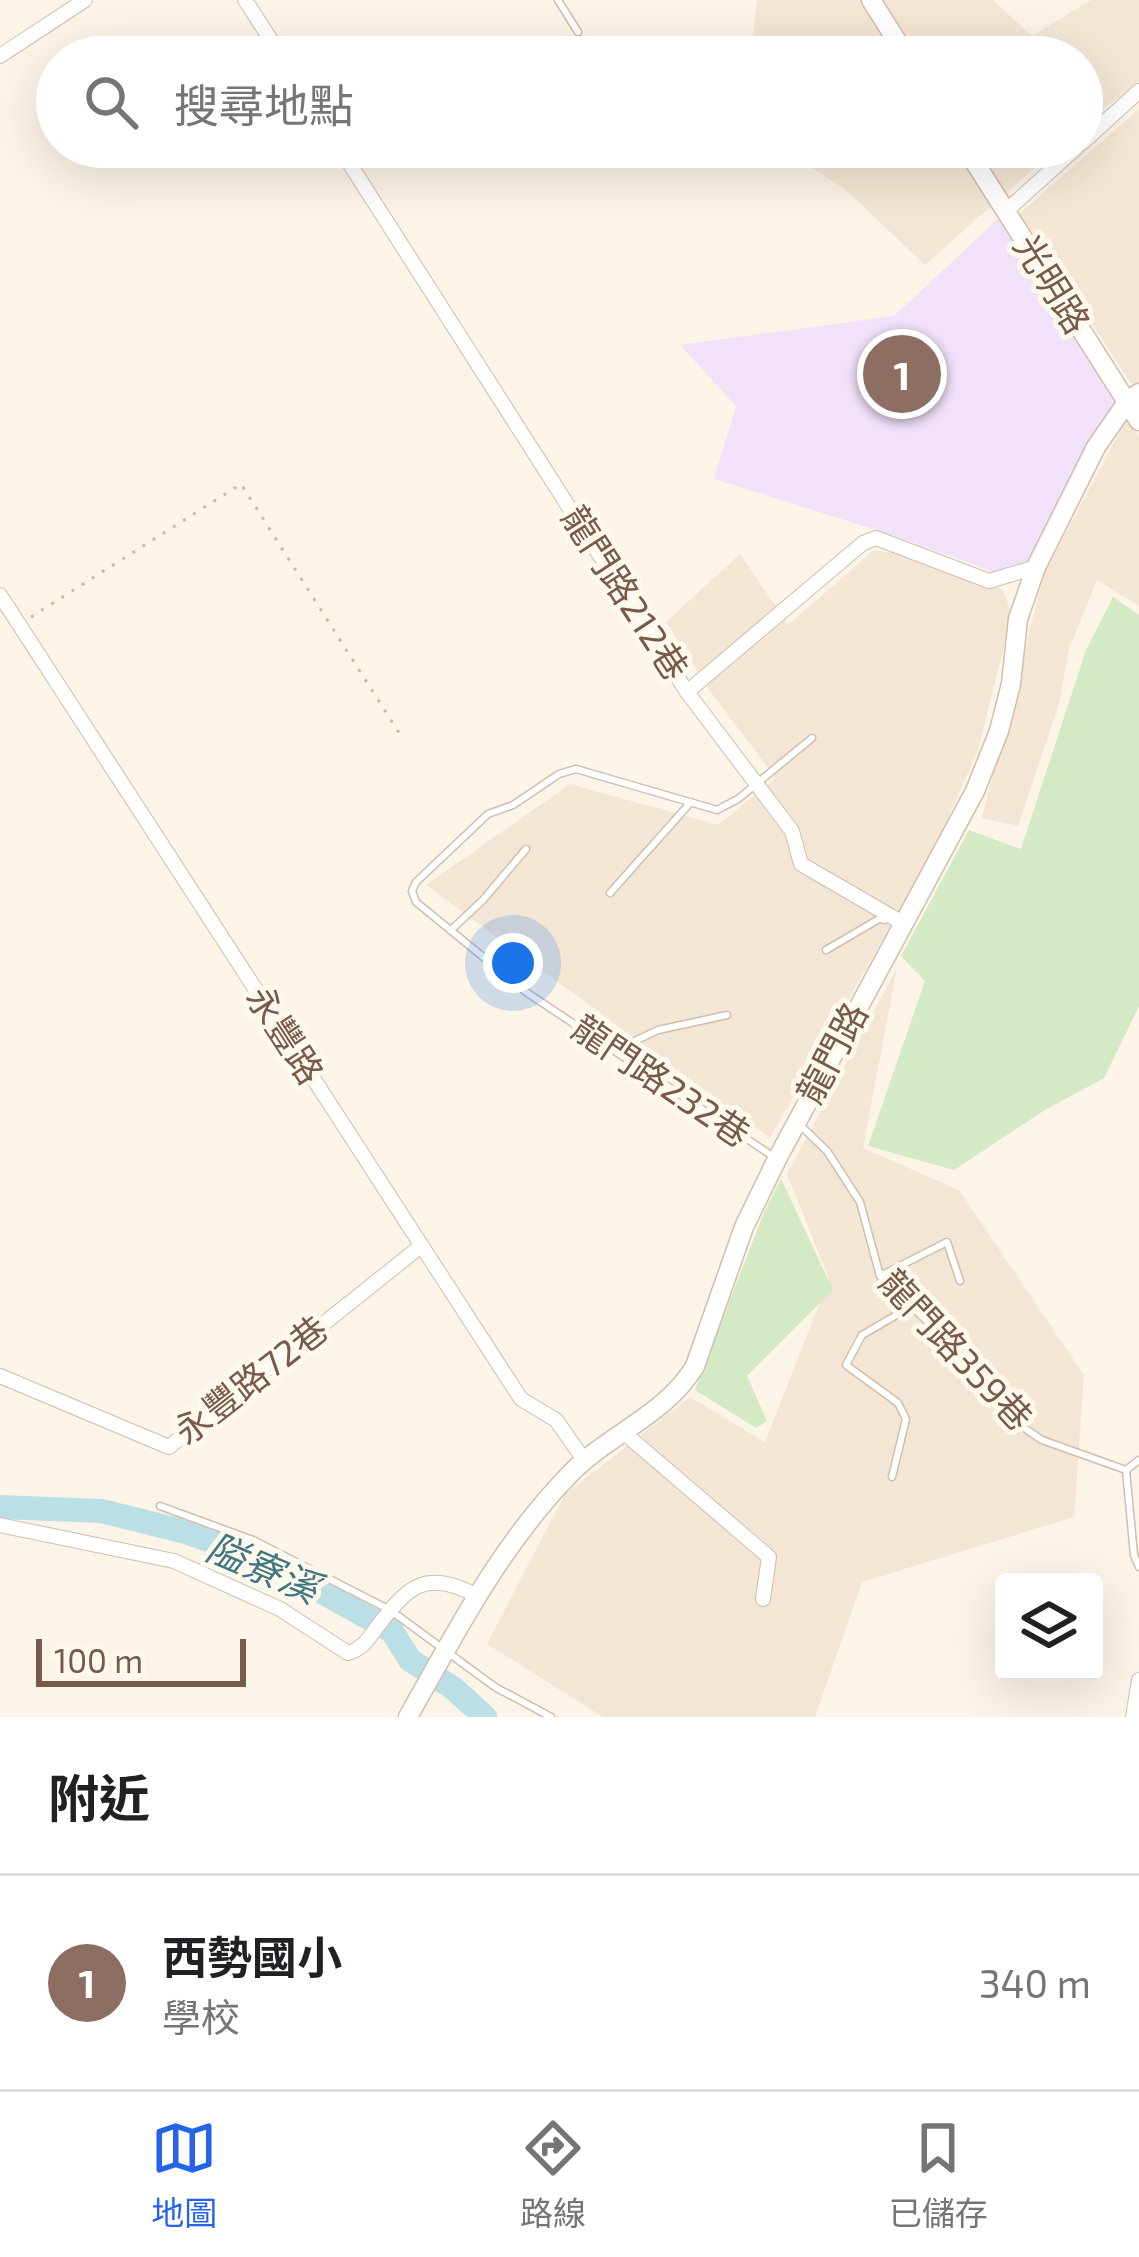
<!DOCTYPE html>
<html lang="zh-TW">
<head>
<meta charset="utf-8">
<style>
  body { margin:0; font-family:"Exo 2","Noto Sans TC",sans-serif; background:#f2f2f2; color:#202124 }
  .controls { position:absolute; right:36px; bottom:36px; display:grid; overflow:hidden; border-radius:12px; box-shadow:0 12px 48px #0002 }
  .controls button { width:108px; height:108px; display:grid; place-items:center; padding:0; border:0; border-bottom:3px solid #e0e0e0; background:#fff; color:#202124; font:60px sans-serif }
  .scale { position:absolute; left:36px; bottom:30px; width:210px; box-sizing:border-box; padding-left:12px; border:6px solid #765a4a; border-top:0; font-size:33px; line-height:42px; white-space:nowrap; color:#765a4a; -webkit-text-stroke:9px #fff8ec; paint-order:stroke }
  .you { position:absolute; left:513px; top:963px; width:42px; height:42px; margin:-30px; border:9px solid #fff; border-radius:50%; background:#1a73e8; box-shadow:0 0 0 18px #1a73e833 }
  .badge { display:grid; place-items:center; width:78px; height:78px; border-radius:50%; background:#2563eb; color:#fff; font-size:39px; font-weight:700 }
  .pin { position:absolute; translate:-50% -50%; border:6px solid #fff; box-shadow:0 3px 12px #0006 }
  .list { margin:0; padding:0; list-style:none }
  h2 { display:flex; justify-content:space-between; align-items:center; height:156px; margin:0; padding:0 48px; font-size:51px }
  h2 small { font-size:39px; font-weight:400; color:#757577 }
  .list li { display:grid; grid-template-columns:78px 1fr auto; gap:36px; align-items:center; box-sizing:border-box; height:216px; padding:0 48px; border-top:3px solid #e0e0e0 }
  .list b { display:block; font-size:45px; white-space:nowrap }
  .list p { margin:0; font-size:39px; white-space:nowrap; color:#757577 }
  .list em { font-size:39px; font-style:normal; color:#757577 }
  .icon { flex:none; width:66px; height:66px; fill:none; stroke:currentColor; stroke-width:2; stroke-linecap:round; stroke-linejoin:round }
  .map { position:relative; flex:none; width:1139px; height:1717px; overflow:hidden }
  .search { position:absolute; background:#fff; box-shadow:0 12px 48px #0002; left:36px; right:36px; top:36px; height:132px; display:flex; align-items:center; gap:30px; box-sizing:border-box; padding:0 42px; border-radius:66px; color:#757577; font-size:45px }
  .sheet { height:372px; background:#fff }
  nav { display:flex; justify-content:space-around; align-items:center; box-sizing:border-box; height:168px; border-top:3px solid #e0e0e0; background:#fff; font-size:33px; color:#757577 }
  nav a { display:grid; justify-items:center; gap:6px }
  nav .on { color:#2563eb }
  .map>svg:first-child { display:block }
</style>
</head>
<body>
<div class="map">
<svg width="1139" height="1717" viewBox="0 0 1139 1717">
  <rect width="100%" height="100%" fill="#fcf4e6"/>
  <path fill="#f4e6d4" d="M757,0H993L1032,36L1091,0H1139V81L1082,126V57H751Z
    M1139,109V395L1019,214Z
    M780,147H1058L925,265L846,190Z
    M1127,418L1139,437V606L1097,580L1069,649L1059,704L1018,826L982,818L1044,574Z
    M874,550L915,556L1003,590L1012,615L978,750L937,843L770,1138L426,885L570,784L718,825L776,778L710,691L666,622L740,554L788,625Z
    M897,968L863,1148L959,1190L1084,1375L1074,1517L862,1582L815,1717H603L487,1644L565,1494L690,1397L765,1442L829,1279L787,1174Z"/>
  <path fill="#f1e2f9" d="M1001,216L1115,404L1031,560L997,573L889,534L714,479L736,406L680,345L894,316Z"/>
  <path fill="#d3eac4" d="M1113,597L1139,615V1006L1104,1078L1045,1110L954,1170L868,1146L925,981L901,956L969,830L1021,849L1086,650Z
    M781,1179L833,1290L747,1376L767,1421L756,1428L695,1390L763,1215Z"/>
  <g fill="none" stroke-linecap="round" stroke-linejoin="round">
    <path stroke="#bae0e6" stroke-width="24" d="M0,1507L101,1511L182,1531L261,1558L392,1631L410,1660L453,1688L485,1717"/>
    <defs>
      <path id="lane" d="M558,0L578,32
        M610,893L691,802
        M451,930L483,900L526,849
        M826,950L879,919L885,920
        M616,1050L658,1030L727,1015
        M801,1126L827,1151L860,1202L880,1276L948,1341L1012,1420L1042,1440L1126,1470
        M774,1157L526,992L416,902L412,891L416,882L488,814L513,805L559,774L576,769L717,810L738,799L812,738
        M880,1276L947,1242L960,1281
        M1139,1460L1126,1470L1134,1555L1139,1567
        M892,1477L906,1419L898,1403L846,1365L862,1335L912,1306
        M160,1506L253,1540L390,1610L495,1687L551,1717"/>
      <path id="street" d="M245,0L282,57
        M0,56L85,0
        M1082,143L1139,91
        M339,147L687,692L792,831L801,864L901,922
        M1006,211L1077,147
        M0,595L521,1399L556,1420L584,1460
        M687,692L863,543L876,538L989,581L1036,567
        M0,1376L169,1447L421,1246
        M623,1432L769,1557L763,1599
        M0,1525L174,1561L280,1609L348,1653C363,1649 368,1639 377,1627C410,1584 425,1570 476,1595
        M1133,1717L1139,1680"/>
      <path id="secondary" d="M871,0L907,57
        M965,147L1139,421
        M408,1717C456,1632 501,1544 571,1473C609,1434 667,1414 695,1366L744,1227L777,1159L975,791L999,731L1011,684L1018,619L1036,567L1096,447L1127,402L1139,393"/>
    </defs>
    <use href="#lane" stroke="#d0beae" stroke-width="9"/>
    <use href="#street" stroke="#d0beae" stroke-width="16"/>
    <use href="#secondary" stroke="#d3bdac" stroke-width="21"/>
    <path stroke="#d7b6a0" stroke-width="3" stroke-dasharray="3 9" stroke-linecap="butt" d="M31,617L241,484L401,736"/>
    <use href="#lane" stroke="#fff" stroke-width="6"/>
    <use href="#street" stroke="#fff" stroke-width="14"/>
    <use href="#secondary" stroke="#fff" stroke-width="18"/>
  </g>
  <g text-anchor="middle" stroke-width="10" stroke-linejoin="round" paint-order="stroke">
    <g font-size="36" fill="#765a4a" stroke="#fff8ec">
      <text transform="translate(1052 284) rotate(58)" y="13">光明路</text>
      <text transform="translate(625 593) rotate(57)" y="13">龍門路212巷</text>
      <text transform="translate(285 1035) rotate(57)" y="13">永豐路</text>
      <text transform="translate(832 1053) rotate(-62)" y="13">龍門路</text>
      <text transform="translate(661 1081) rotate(34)" y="13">龍門路232巷</text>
      <text transform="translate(956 1350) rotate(47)" y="13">龍門路359巷</text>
      <text transform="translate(251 1380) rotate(-38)" y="13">永豐路72巷</text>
    </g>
    <g font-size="39" font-style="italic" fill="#407783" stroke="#fff8ec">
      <text transform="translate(263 1568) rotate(23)" y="14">隘寮溪</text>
    </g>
  </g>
</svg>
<div class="controls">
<button><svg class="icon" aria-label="layers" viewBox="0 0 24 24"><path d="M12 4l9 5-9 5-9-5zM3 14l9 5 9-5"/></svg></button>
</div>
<div class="scale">100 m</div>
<div class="you"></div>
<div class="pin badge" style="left:902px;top:374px;background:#8d6e63">1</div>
<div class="search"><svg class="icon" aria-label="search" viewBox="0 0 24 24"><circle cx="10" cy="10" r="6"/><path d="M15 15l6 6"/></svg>搜尋地點</div>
</div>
<section class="sheet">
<h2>附近<small></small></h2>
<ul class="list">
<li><span class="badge" style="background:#8d6e63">1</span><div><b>西勢國小</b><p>學校</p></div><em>340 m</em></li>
</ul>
</section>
<nav>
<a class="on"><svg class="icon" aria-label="map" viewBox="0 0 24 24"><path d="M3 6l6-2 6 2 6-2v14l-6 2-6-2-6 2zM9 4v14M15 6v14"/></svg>地圖</a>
<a><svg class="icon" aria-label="directions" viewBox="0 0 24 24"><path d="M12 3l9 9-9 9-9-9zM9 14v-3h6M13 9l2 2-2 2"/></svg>路線</a>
<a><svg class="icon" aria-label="saved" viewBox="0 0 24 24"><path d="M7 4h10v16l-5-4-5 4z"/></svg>已儲存</a>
</nav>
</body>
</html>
